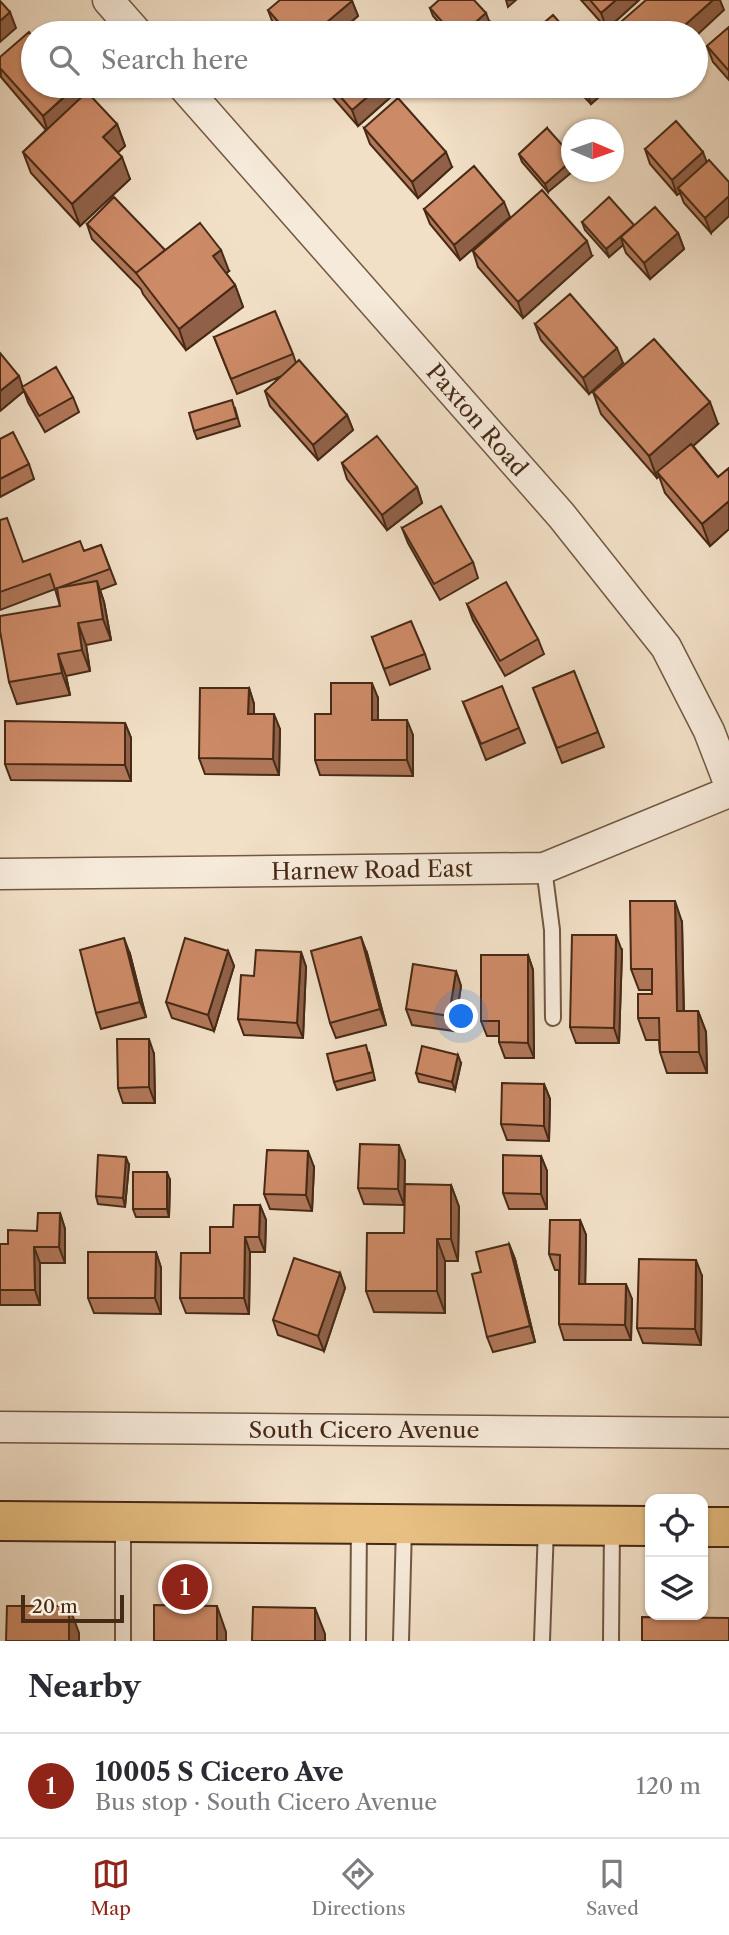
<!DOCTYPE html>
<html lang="en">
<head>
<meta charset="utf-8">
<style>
  body { margin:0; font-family:"Libre Caslon Text",serif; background:#f2f2f3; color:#2b2b33 }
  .controls { position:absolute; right:21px; bottom:21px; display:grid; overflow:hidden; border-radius:14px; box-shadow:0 2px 5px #0004 }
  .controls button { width:63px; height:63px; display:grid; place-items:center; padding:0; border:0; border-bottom:2px solid #e1e1e2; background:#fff; color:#2b2b33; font:35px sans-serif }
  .compass { position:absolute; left:561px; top:119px; width:63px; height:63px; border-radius:50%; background:#fff; box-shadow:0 2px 5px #0004; rotate:92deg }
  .scale { position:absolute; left:21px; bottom:18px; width:103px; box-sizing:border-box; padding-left:7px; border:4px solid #472a16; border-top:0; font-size:19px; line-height:24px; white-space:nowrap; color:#472a16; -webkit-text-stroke:5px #f6eada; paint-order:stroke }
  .you { position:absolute; left:462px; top:1017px; width:24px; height:24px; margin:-18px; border:5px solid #fff; border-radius:50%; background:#1a73e8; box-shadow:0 0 0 10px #1a73e833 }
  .badge { display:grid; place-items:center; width:46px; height:46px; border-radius:50%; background:#8f2418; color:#fff; font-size:23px; font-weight:700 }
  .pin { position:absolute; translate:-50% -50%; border:4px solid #fff; box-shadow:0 2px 7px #0006 }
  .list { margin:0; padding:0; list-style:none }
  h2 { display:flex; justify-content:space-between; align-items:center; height:91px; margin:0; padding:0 28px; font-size:30px }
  h2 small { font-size:23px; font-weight:400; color:#7c7c81 }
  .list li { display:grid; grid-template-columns:46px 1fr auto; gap:21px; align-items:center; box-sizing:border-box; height:105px; padding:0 28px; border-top:2px solid #e1e1e2 }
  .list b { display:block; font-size:26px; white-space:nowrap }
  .list p { margin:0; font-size:23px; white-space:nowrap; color:#7c7c81 }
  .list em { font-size:23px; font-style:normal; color:#7c7c81 }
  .icon { flex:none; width:38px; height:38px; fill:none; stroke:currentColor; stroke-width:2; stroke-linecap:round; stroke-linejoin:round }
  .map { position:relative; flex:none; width:729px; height:1641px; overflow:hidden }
  .search { position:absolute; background:#fff; box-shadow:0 2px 5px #0004; left:21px; right:21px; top:21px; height:77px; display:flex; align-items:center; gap:18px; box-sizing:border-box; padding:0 24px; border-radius:38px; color:#7c7c81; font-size:26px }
  .sheet { height:196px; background:#fff }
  nav { display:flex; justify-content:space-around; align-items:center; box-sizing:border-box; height:98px; border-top:2px solid #e1e1e2; background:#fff; font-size:19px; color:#7c7c81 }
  nav a { display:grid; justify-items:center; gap:4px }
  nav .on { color:#8f2418 }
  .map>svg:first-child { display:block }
</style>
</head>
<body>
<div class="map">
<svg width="729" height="1641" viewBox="0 0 729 1641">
  <rect width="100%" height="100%" fill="#f1dfc6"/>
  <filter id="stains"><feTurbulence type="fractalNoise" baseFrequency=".00286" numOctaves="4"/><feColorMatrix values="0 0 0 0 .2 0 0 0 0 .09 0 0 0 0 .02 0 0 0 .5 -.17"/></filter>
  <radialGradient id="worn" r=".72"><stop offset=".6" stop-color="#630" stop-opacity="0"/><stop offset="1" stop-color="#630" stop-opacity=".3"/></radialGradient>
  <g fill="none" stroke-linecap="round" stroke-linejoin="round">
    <defs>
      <path id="service" d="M544,868L552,930L553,1018
        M123,1523V1641
        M358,1641L359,1525
        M401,1641L404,1526
        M542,1641L546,1527
        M611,1641L612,1527"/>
      <path id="minor" d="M108,0L137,33
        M183,86L561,515L666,647L709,731L729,783
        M0,874L544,868L729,792
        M0,1427L729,1433"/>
      <path id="primary" d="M0,1521L650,1526
        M703,1527H729"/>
    </defs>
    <use href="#service" stroke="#725742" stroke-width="18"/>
    <use href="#minor" stroke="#725742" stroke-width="33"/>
    <use href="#primary" stroke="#472a16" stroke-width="42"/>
    <use href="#service" stroke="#f6eada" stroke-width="14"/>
    <use href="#minor" stroke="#f6eada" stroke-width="30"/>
    <use href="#primary" stroke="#e8c083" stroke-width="38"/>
  </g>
  <path fill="#b07759" stroke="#472a16" stroke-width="2" d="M581,0H639L607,29Z
    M352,1L358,16L343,29L346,33H280L274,26L268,10Z
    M430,8L489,21L482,27L488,33H448L433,16Z
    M729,27V80L713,62L707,46Z
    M0,57L81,97L117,124L125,146L117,153L130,179L80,226L31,173L23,152L46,130L1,77Z
    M323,86H389L393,95L358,126Z
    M574,86H611L591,104Z
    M364,128L452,167L418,198L370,144Z
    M547,128L548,192L522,162L519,154Z
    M645,149L707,162L711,233L684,203L680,193L677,195L650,164Z
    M424,209L510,217L460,260L430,224Z
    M582,222L634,225L678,233L684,249L650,279L626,253L623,245L609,257L585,230Z
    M87,224L229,271L226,273L235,285L243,307L186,350L143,294L141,289L92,239Z
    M473,251L592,256L523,318L478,267Z
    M535,324L623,363L589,394L541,340Z
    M214,337L293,354L296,363L347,415L353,430L318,460L270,406L265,391L282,376L237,394Z
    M23,387L73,397L79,412L45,432L28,402L24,391L0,411Z
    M593,392L718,424L693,446L718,477L729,468V529L710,546L665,493L659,476L657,478L601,414Z
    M235,408L240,426L197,439L194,431Z
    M0,439L29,464L34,479L0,497Z
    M342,463L417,487L422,503L387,530L347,479Z
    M0,520L23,562L84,551L101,545L116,584L100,590L104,602L111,640L86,645L90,671L66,676L70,695L17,704L9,682L60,606L55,589L0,610Z
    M402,528L473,562L478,578L440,600L408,543Z
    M467,604L538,639L544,654L505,676L473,620Z
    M372,637L425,654L430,669L390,685Z
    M574,671L604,747L562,763L533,688Z
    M249,688L254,704V714L280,729L279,775L205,774L199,758Z
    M378,698V720L413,735V776L320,775L315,760L331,714Z
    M463,702L519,728L525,743L486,760Z
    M125,723L131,738V781L11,780L5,764Z
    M682,922L684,1011H698L706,1032L707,1073H667L660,1052L659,1040H646L638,1018L652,994V990H639L631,969Z
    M228,951L234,966L214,1031L172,1018L166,1002Z
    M622,951L619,1043H576L570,1027Z
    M301,952L306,967L303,1038L244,1035L238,1019L254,976Z
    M367,953L386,1025L336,1038L330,1023Z
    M130,954L146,1017L101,1029L96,1013Z
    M528,955L533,970L534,1058H505L499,1042V1036H487L481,1021Z
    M456,971L461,986L454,1031L412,1025L406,1009Z
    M369,1053L375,1080L337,1090L334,1082Z
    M154,1054L155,1103H123L118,1088Z
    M461,1063L455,1090L419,1082L416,1073Z
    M544,1084L550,1099L549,1141L507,1140L501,1124Z
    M541,1156L547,1171V1209H509L503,1193Z
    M405,1161L404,1205L364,1204L358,1188Z
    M129,1165L125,1207L98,1204L96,1196Z
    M314,1167L312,1211L270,1209L264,1194Z
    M170,1180L169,1217H136L133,1209Z
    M451,1185L459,1207L458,1261H445V1313L374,1312L366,1291Z
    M260,1205L266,1220L265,1252H250L249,1314L186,1313L180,1298L210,1253Z
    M60,1213L65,1229V1263H40V1305H0V1244H8L37,1231Z
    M580,1220L586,1235L585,1284L632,1299L631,1340H564L559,1324V1270H555L549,1254Z
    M509,1244L515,1259L535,1342L493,1352L487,1337Z
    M156,1252L161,1268V1314L94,1313L88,1298Z
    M340,1273L345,1288L324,1351L278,1335L273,1320Z
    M702,1276L701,1345L643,1343L637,1328Z"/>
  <path fill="#906148" stroke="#472a16" stroke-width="2" d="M506,0H516L508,7Z
    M616,0H639L607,29L601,13Z
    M713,0H720L724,10L696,36V33H676Z
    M352,1L358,16L338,33H314Z
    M10,12L16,28L0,42V21Z
    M486,13L489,21L475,33H463Z
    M77,86L82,101L48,132L43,116Z
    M380,86H389L393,95L358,126L352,110Z
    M481,86H489L483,91Z
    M589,86H611L591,104L586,89Z
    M117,124L125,146L111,159L103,137Z
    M446,152L452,167L418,198L412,182Z
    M703,152L709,168L678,188L680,193L677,195L672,180Z
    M122,157L130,179L80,226L72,204Z
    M571,161L572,172L548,192L545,184Z
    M729,196V216L711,233L705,218Z
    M504,202L510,217L460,260L454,245Z
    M634,225L621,237L623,245L609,257L606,249Z
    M678,233L684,249L650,279L644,263Z
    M587,241L592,256L523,318L518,302Z
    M221,250L229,271L221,278L213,256Z
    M235,285L243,307L186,350L179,329Z
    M617,348L623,363L589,394L583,378Z
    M19,376L24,391L0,411V391Z
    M710,402L718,424L660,475L657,472L659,476L657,478L649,456Z
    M347,415L353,430L318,460L313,445Z
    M417,487L422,503L387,530L382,515Z
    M729,501V529L710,546L702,524Z
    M97,581L104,602L111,640L103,619Z
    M78,623L86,645L90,671L82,650Z
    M58,654L66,676L70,695L62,673Z
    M372,683L378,698V735L372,720Z
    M249,688L254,704V729L248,714Z
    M274,714L280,729L279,775L273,759Z
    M407,720L413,735V776L407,760Z
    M125,723L131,738V781L125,765Z
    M675,901L682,922L684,1033L677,1011Z
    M616,935L622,951L619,1043L614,1028Z
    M361,937L367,953L386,1025L380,1009Z
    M124,938L130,954L146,1017L140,1002Z
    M228,951L234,966L214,1031L208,1015Z
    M301,952L306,967L303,1038L297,1023Z
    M528,955L533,970L534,1058L528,1043Z
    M456,971L461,986L454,1031L449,1016Z
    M698,1011L706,1032L707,1073L699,1052Z
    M149,1039L154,1054L155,1103L149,1087Z
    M458,1055L461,1063L455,1090L452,1082Z
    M544,1084L550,1099L549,1141L544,1126Z
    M399,1145L405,1161L404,1205L398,1189Z
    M308,1151L314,1167L312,1211L306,1195Z
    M541,1156L547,1171V1209L541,1194Z
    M126,1157L129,1165L125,1207L123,1198Z
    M167,1172L170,1180L169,1217L167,1209Z
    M451,1185L459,1207L458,1261L451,1239Z
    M260,1205L266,1220L265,1252L259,1237Z
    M60,1213L65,1229V1263L59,1247Z
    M580,1220L586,1235L585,1299L579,1284Z
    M245,1237L250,1252L249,1314L244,1298Z
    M437,1239L445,1261V1313L437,1291Z
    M509,1244L515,1259L535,1342L530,1326Z
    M34,1247L40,1263V1305L35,1290Z
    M156,1252L161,1268V1314L155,1298Z
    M696,1260L702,1276L701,1345L695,1329Z
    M340,1273L345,1288L324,1351L318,1336Z
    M626,1284L632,1299L631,1340L625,1325Z
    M69,1606L79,1633V1641H69Z
    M217,1606L226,1632V1641H217Z
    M315,1608L325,1634V1641H315Z"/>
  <path fill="#cd8a67" stroke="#472a16" stroke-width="2" d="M280,0H351L352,1L314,33H288L268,10Z
    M439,0H474L486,13L463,33H452L430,8Z
    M590,0H616L601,13Z
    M646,0H713L676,33H621L615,27Z
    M0,1L10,12L0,21Z
    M553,15L569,33H532Z
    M339,26L346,33H331Z
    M482,27L488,33H475Z
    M729,27V71L707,46Z
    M29,32L33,37V86H76L43,116L0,68V57Z
    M331,86H380L352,110Z
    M87,92L117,124L103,137L122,157L72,204L23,152Z
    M398,98L446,152L412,182L364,128Z
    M676,121L703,152L672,180L645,149Z
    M547,128L571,155V161L545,184L519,154Z
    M709,160L729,182V196L705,218L678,188Z
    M474,166L504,202L454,245L424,209Z
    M542,190L587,241L518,302L473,251Z
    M114,197L165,250L136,273L137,274L87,224Z
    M609,197L634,225L606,249L582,222Z
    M655,207L678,233L644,263L621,237Z
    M200,223L221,250L213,256L235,285L179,329L136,273Z
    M570,294L617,348L583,378L535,324Z
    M275,311L293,354L231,379L214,337Z
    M654,339L710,402L649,456L593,392Z
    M0,353L19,376L0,391Z
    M299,360L347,415L313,445L265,391Z
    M56,367L73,397L39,416L22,387Z
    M232,400L237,418L194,431L189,413Z
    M13,432L29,464L0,479V439Z
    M377,436L417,487L382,515L342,463Z
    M691,444L718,477L729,468V501L702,524L657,472Z
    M441,506L473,562L434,584L402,528Z
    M7,518L23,562L80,541L84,551L101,545L110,569L55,589L50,574L0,592V520Z
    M97,581L103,619L78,623L82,650L58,654L62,673L9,682L0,631V616L60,606L57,588Z
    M506,582L538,639L500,661L467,604Z
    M411,621L425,654L384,669L372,637Z
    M574,671L598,732L557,748L533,688Z
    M331,683H372V720H407V760H315V714H331Z
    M502,686L519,728L481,744L463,702Z
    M200,688H249L248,714H274L273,759L199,758Z
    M5,721L125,723V765L5,764Z
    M630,901H675L677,1011H698L699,1052H660L659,1018H638V994H652V969H631Z
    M572,935H616L614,1028L570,1027Z
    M361,937L380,1009L330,1023L311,951Z
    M124,938L140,1002L96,1013L80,950Z
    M185,938L228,951L208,1015L166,1002Z
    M256,950L301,952L297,1023L238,1019L241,975L254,976Z
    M481,955H528V1043L499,1042V1021H481Z
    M413,964L456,971L449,1016L406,1009Z
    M117,1039H149V1087L118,1088Z
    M366,1045L373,1072L334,1082L327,1054Z
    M422,1046L458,1055L452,1082L416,1073Z
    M502,1083L544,1084V1126L501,1124Z
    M360,1144L399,1145L398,1189L358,1188Z
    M267,1150L308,1151L306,1195L264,1194Z
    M98,1155L126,1157L123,1198L96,1196Z
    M503,1155L541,1156V1194L503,1193Z
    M133,1172H167V1209H133Z
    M405,1184L451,1185V1239H437V1291H366L367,1233H404Z
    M234,1205H260L259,1237H245L244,1298H180L181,1253H210V1227H233Z
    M38,1213H60L59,1247H34L35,1290H0V1244H8V1230L37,1231Z
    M550,1220H580L579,1284H626L625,1325L559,1324L560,1255L549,1254Z
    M509,1244L530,1326L487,1337L472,1274L481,1272L476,1252Z
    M88,1252H156L155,1298H88Z
    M294,1258L340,1273L318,1336L273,1320Z
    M639,1259L696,1260L695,1329L637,1328Z
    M154,1605L217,1606V1641H154Z
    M7,1606H69V1641H6Z
    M253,1607L315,1608V1641H252Z
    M642,1617L729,1618V1641H642Z"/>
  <g text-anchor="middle" stroke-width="5" stroke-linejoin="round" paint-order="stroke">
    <g font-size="23" fill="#472a16" stroke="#f6eada">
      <text transform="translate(477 420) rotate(49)" y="8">Paxton Road</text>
      <text transform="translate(372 870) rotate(-1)" y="8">Harnew Road East</text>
      <text x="364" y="1438">South Cicero Avenue</text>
    </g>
  </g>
  <rect width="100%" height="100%" filter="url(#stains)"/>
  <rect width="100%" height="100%" fill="url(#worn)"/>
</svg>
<div class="controls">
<button><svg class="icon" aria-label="locate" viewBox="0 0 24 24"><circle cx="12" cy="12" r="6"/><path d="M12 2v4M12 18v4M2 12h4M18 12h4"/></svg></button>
<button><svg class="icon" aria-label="layers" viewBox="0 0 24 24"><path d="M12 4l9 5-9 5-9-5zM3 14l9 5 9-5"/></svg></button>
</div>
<svg class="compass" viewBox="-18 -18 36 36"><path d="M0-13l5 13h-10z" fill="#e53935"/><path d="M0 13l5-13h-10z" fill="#7c7c81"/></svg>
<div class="scale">20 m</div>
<div class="you"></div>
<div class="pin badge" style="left:185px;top:1587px">1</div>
<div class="search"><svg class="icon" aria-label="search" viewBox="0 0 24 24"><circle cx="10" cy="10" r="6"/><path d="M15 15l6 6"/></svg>Search here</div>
</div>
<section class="sheet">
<h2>Nearby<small></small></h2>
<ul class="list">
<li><span class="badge">1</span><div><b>10005 S Cicero Ave</b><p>Bus stop · South Cicero Avenue</p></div><em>120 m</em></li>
</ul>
</section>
<nav>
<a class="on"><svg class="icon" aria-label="map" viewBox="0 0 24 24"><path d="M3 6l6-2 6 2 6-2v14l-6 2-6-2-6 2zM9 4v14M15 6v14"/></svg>Map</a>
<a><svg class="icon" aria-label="directions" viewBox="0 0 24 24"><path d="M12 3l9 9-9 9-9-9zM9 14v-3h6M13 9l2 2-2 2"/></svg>Directions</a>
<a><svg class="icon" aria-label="saved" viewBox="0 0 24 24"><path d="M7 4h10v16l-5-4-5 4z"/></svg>Saved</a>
</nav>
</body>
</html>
